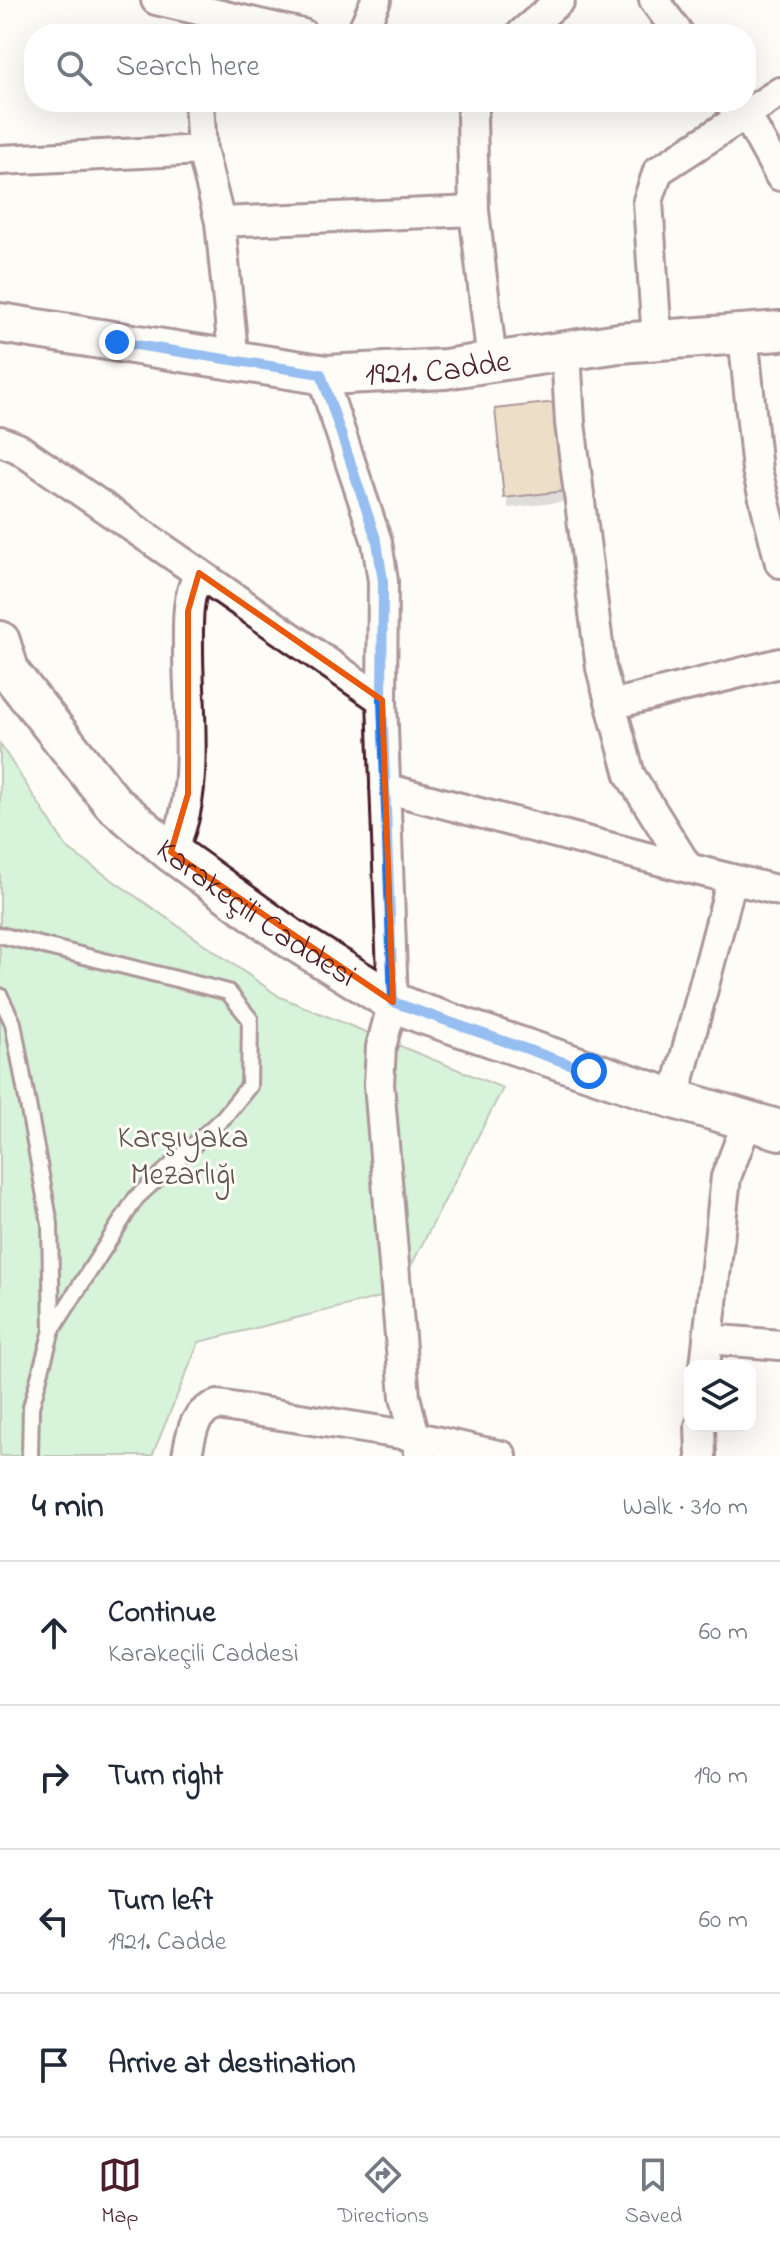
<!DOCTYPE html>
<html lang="en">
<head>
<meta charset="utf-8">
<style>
  body { margin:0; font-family:"Indie Flower",sans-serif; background:#f2f2f3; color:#1f2937 }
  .controls { position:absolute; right:24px; bottom:24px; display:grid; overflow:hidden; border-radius:16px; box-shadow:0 8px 32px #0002 }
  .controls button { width:72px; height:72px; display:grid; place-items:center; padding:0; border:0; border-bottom:2px solid #e0e1e3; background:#fff; color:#1f2937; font:40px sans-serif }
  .stop { position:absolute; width:24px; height:24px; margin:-18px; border:6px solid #1a73e8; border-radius:50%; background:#fff }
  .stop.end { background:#1a73e8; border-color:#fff; box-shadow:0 2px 8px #0008 }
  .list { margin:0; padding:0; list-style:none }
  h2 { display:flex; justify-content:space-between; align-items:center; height:104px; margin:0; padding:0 32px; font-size:34px }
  h2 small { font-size:26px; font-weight:400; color:#747a83 }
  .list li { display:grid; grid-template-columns:52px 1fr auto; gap:24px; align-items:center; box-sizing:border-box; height:144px; padding:0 32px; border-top:2px solid #e0e1e3 }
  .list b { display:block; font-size:30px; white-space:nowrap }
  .list p { margin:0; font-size:26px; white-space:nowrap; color:#747a83 }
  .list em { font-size:26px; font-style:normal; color:#747a83 }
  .icon { flex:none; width:44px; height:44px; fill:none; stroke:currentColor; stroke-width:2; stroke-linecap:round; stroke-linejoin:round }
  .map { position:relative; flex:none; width:780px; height:1456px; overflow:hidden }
  .search { position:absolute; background:#fff; box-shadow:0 8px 32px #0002; left:24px; right:24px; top:24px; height:88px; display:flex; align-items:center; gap:20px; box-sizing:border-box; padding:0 28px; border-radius:32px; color:#747a83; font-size:30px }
  .sheet { height:680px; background:#fff }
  nav { display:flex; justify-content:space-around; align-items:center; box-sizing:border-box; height:112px; border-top:2px solid #e0e1e3; background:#fff; font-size:22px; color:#747a83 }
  nav a { display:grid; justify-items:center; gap:4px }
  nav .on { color:#4a1f2b }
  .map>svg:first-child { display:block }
</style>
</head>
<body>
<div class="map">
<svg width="780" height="1456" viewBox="0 0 780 1456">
  <defs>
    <filter id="shadow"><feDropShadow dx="5" dy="9" stdDeviation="0" flood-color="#0004"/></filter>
  </defs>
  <rect width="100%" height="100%" fill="#fdfcf7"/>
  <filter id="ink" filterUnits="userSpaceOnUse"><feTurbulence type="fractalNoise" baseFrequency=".0125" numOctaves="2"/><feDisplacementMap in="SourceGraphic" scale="16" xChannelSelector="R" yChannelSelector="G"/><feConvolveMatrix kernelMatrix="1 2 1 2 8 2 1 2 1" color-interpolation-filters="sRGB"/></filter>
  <g filter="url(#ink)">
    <path fill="#a8e9b3" stroke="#79846f" stroke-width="2" d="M0,744L68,849L280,997L503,1088L397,1293L199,1342L152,1456H0Z"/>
    <path fill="#d7bb8c" stroke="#4a1f2b" stroke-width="2" filter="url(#shadow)" d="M556,402L566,491L504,498L495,409Z"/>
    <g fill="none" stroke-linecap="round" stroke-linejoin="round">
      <defs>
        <path id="lane" d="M0,935L228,992L250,1019L249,1086L224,1117L136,1198L52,1330L31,1407L30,1456
          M0,996L13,1023L50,1224L52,1330"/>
        <path id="street" d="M156,0L303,34
          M654,0L679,34
          M361,34L376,0
          M521,34L560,0
          M199,102L202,150L220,222L234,362
          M476,102L472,116L474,211L492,362
          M729,102L747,116L780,176
          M0,160L202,150
          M220,222L474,211
          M743,334L757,470L780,563
          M657,341L648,201L658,171L780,92
          M566,351L570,423L601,668L630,775L688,868L732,879L674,1099
          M321,374L377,542L383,581L382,700L393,1002L381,1047L379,1084L405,1397L420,1456
          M0,441L18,448L382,700
          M611,705L780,663
          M385,788L688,868
          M171,852C201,798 188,711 188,651C188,624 186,598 199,573
          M732,879L780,891
          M708,1339L780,1345
          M705,1366L726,1177L748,1120
          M700,1426L701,1456
          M187,1456C191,1433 193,1412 218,1405L413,1436L502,1456"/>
        <g id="secondary">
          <path id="s1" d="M0,323L326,375L445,369L619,343L780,331"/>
          <path id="s2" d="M0,641L10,673L113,803L171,852L290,938L393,1002L420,1013L674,1099L780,1130"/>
        </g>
      </defs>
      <use href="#lane" stroke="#4a1f2b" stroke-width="20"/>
      <use href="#street" stroke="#4a1f2b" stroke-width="34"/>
      <use href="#secondary" stroke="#4a1f2b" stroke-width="44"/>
      <use href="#lane" stroke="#fdfcf7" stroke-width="14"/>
      <use href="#street" stroke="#fdfcf7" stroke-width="28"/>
      <use href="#secondary" stroke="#fdfcf7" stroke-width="38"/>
    </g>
  </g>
  <g fill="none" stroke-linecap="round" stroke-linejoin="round" filter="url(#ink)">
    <path stroke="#1a73e8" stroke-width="10" d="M117,342L321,374L377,542L383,581L382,700L393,1002L589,1071"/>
  </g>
  <path d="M0 0H780V1456H0ZM199,573L382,700L393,1002L171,852L188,794V611Z" fill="#fdfcf7" fill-opacity=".55" fill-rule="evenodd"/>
  <path fill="none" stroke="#e8590c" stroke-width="6" stroke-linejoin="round" d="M199,573L382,700L393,1002L171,852L188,794V611Z"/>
  <g text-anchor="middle" stroke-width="6" stroke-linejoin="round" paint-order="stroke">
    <g font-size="32" fill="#4a1f2b" stroke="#fdfcf7">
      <text dy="11" stroke="none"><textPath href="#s1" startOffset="442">1921. Cadde</textPath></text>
      <text dy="11" stroke="none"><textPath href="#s2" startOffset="380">Karakeçili Caddesi</textPath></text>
    </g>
    <g font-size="32" fill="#62524d" stroke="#fdfcf7">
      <text x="183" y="1147">Karşıyaka<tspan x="183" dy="37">Mezarlığı</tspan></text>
    </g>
  </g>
</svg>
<div class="controls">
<button><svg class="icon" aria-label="layers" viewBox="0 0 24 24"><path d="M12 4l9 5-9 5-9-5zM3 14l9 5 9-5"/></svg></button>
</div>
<div class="stop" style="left:589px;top:1071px"></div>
<div class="stop end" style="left:117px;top:342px"></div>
<div class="search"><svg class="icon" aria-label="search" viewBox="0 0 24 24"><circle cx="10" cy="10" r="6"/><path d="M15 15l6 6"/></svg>Search here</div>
</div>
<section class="sheet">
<h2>4 min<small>Walk · 310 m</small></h2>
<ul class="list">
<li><svg class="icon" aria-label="ahead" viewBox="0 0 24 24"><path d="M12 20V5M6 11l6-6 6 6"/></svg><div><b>Continue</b><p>Karakeçili Caddesi</p></div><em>60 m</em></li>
<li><svg class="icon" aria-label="right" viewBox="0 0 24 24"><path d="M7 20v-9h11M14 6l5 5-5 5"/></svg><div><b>Turn right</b></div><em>190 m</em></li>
<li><svg class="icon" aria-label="left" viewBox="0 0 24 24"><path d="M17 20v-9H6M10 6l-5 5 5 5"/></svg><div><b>Turn left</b><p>1921. Cadde</p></div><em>60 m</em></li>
<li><svg class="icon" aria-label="arrive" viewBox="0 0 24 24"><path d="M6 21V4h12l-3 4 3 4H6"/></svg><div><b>Arrive at destination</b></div></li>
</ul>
</section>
<nav>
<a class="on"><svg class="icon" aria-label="map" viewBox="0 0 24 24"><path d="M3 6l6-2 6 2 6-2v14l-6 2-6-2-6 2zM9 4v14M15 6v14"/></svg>Map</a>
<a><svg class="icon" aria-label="directions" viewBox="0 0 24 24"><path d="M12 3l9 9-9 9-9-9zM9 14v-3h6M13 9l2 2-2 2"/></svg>Directions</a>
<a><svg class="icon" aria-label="saved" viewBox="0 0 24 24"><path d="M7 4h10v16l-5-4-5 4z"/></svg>Saved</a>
</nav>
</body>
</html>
